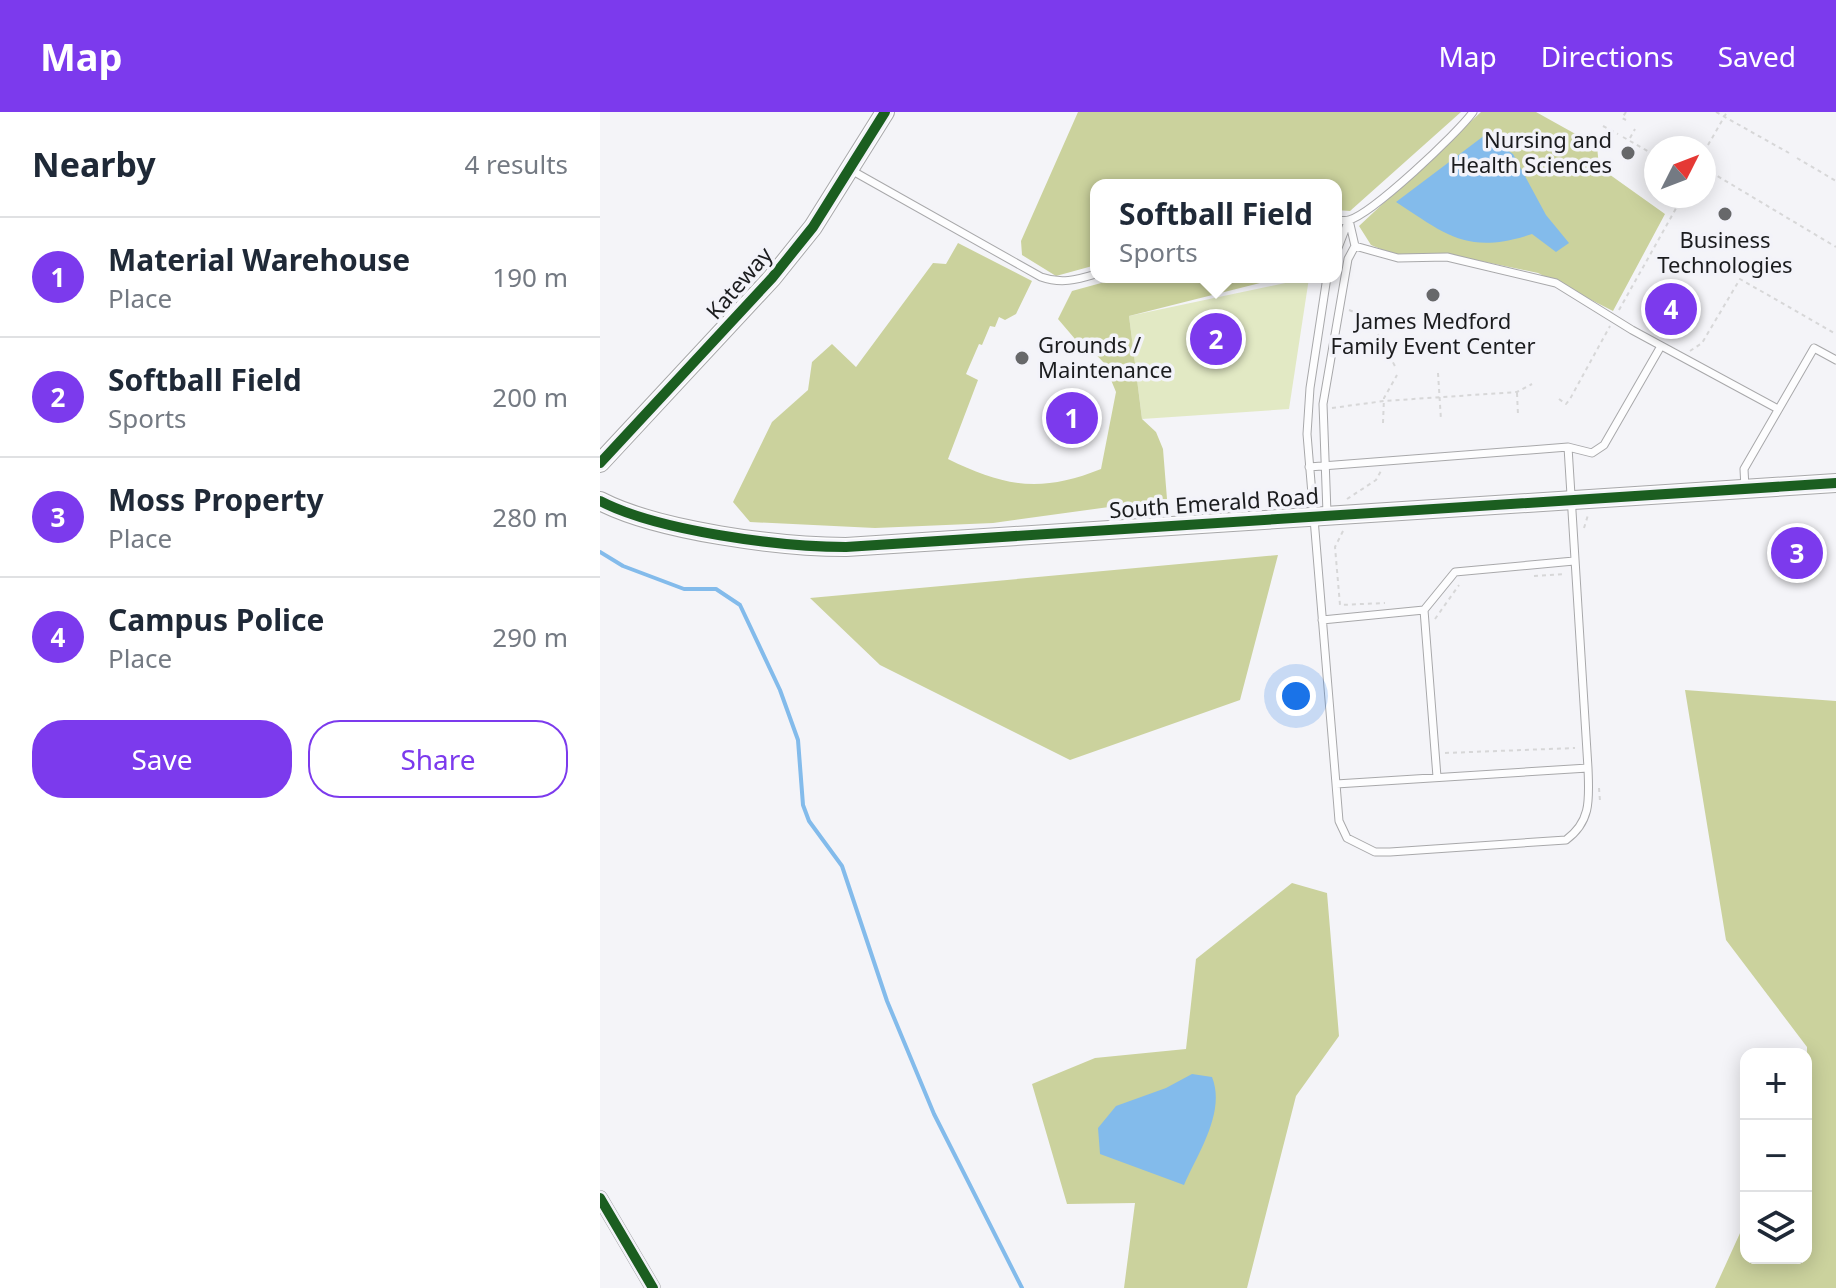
<!DOCTYPE html>
<html lang="en">
<head>
<meta charset="utf-8">
<style>
  body { margin:0; font-family:"Noto Sans",sans-serif; background:#f6f6f7; color:#1f2937 }
  .controls { position:absolute; right:24px; bottom:24px; display:grid; overflow:hidden; border-radius:16px; box-shadow:0 4px 20px #0003 }
  .controls button { width:72px; height:72px; display:grid; place-items:center; padding:0; border:0; border-bottom:2px solid #e0e1e3; background:#fff; color:#1f2937; font:40px sans-serif }
  .compass { position:absolute; left:1044px; top:24px; width:72px; height:72px; border-radius:50%; background:#fff; box-shadow:0 4px 20px #0003; rotate:48deg }
  .you { position:absolute; left:696px; top:584px; width:28px; height:28px; margin:-20px; border:6px solid #fff; border-radius:50%; background:#1a73e8; box-shadow:0 0 0 12px #1a73e833 }
  .badge { display:grid; place-items:center; width:52px; height:52px; border-radius:50%; background:#7c3aed; color:#fff; font-size:26px; font-weight:700 }
  .pin { position:absolute; translate:-50% -50%; border:4px solid #fff; box-shadow:0 2px 8px #0006 }
  .popup { position:absolute; left:490px; top:67px; width:252px; height:104px; box-sizing:border-box; display:grid; place-content:center; border-radius:16px; background:#fff; filter:drop-shadow(0 2px 6px #0005); font-size:26px; white-space:nowrap; color:#747a83 }
  .popup b { font-size:30px; color:#1f2937 }
  .popup::after { content:''; position:absolute; left:50%; top:100%; margin-left:-16px; border:16px solid transparent; border-top-color:#fff }
  .list { margin:0; padding:0; list-style:none }
  h2 { display:flex; justify-content:space-between; align-items:center; height:104px; margin:0; padding:0 32px; font-size:34px }
  h2 small { font-size:26px; font-weight:400; color:#747a83 }
  .list li { display:grid; grid-template-columns:52px 1fr auto; gap:24px; align-items:center; box-sizing:border-box; height:120px; padding:0 32px; border-top:2px solid #e0e1e3 }
  .list b { display:block; font-size:30px; white-space:nowrap }
  .list p { margin:0; font-size:26px; white-space:nowrap; color:#747a83 }
  .list em { font-size:26px; font-style:normal; color:#747a83 }
  .actions { display:flex; gap:16px; padding:24px 32px }
  .actions a { flex:1; padding:18px 0; border:2px solid #7c3aed; border-radius:32px; text-align:center; font-size:28px; color:#7c3aed }
  .actions .main { background:#7c3aed; color:#fff }
  .icon { flex:none; width:44px; height:44px; fill:none; stroke:currentColor; stroke-width:2; stroke-linecap:round; stroke-linejoin:round }
  .map { position:relative; flex:none; width:1236px; height:1176px; overflow:hidden }
  header { display:flex; align-items:center; gap:48px; box-sizing:border-box; height:112px; padding:0 40px; background:#7c3aed; color:#fff }
  header strong { font-size:38px }
  nav { display:flex; gap:44px; margin-inline-start:auto; font-size:28px }
  main { display:flex }
  aside { flex:1; background:#fff }
  .map>svg:first-child { display:block }
</style>
</head>
<body>
<header>
<strong>Map</strong>
<nav><a>Map</a><a>Directions</a><a>Saved</a></nav>
</header>
<main>
<aside>
<h2>Nearby<small>4 results</small></h2>
<ul class="list">
<li><span class="badge">1</span><div><b>Material Warehouse</b><p>Place</p></div><em>190 m</em></li>
<li><span class="badge">2</span><div><b>Softball Field</b><p>Sports</p></div><em>200 m</em></li>
<li><span class="badge">3</span><div><b>Moss Property</b><p>Place</p></div><em>280 m</em></li>
<li><span class="badge">4</span><div><b>Campus Police</b><p>Place</p></div><em>290 m</em></li>
</ul>
<div class="actions"><a class="main">Save</a><a>Share</a></div>
</aside>
<div class="map">
<svg width="1236" height="1176" viewBox="0 0 1236 1176">
  <rect width="100%" height="100%" fill="#f4f4f8"/>
  <path fill="#e2e9c4" d="M709,166L689,297L542,307L529,204Z"/>
  <path fill="#cbd29d" d="M478,0H861L750,99L736,98V73H496V153L456,164L422,143L421,129Z
    M881,0H936L997,34L999,55L1065,102L1013,199L938,161L857,144H797L771,133L759,114Z
    M358,131L432,169L416,202L405,208L399,205L395,215L390,214L382,233L379,232L366,262L378,268L348,347C405,375 441,381 501,357L516,280L504,251L487,233L475,227L458,207L472,179L523,165H716L668,169L529,204L542,307L556,320L563,337L567,387L393,411L275,416L150,410L133,390L172,310L208,278L212,250L232,232L256,255L333,151L346,152Z
    M678,443L640,588L470,648L280,553L210,486Z
    M1085,578L1236,589V1176H1115L1146,1108V1146H1206L1207,935L1126,828Z
    M692,771L727,781L739,924L696,984L647,1176H524L535,1091L467,1092L432,972L495,946L586,937L596,847Z"/>
  <path fill="#83bbeb" d="M885,23L913,42L946,103L969,131L956,140L932,122C868,143 848,124 796,90Z
    M592,962L612,965C626,1000 598,1041 584,1073L500,1042L498,1016L516,994L566,976Z"/>
  <g fill="none" stroke-linecap="round" stroke-linejoin="round">
    <path stroke="#83bbeb" stroke-width="4" d="M0,440L23,454L84,477H116L140,493L180,578L198,628L203,693L209,709L242,754L287,889L334,1002L422,1176"/>
    <defs>
      <path id="service" d="M251,58L441,165C461,172 476,168 496,162
        M736,108C740,108 745,109 749,108C772,102 858,21 873,0
        M755,134L798,146L847,145L956,171L1032,218L1178,297
        M736,141L748,110
        M727,165L710,276L707,322L736,672L988,656L968,335
        M709,355L968,335L992,341L1004,333L1061,234
        M1145,377L1144,357L1214,236L1236,248
        M727,401L723,292L748,147L755,134L749,108
        M824,498L837,665
        M722,508L824,498L855,460L974,449
        M736,672L739,709L747,726L775,740H790L966,728C992,709 989,686 988,656"/>
      <path id="minor" d="M0,1086L53,1176"/>
      <path id="tertiary" d="M0,351L172,166L213,115L285,0
        M0,389C58,419 180,435 246,435L1236,371"/>
    </defs>
    <use href="#service" stroke="#a8a8aa" stroke-width="9"/>
    <use href="#minor" stroke="#a8a8aa" stroke-width="16"/>
    <use href="#tertiary" stroke="#a8a8aa" stroke-width="20"/>
    <path stroke="#d7d7d8" stroke-width="2" stroke-dasharray="4 4" stroke-linecap="butt" d="M1026,0L1022,6L1026,8
      M1116,0L1189,41
      M1003,14L1018,22
      M1023,25L1056,44
      M1030,26L1035,17
      M1104,40L1127,0
      M1197,46L1236,69
      M1104,56L1236,135
      M749,198L769,206L796,256
      M1019,198L1083,84
      M1090,239L1102,231L1140,167L1236,222
      M838,261L841,308
      M917,281L918,303
      M959,287L966,292L970,287L1010,214
      M732,296L784,289L917,280L932,272
      M783,311L784,286L797,263
      M747,387L776,368L781,359
      M984,416L988,403
      M743,419L735,435L740,493L785,491
      M934,464L964,462
      M835,507L859,473
      M845,641L975,636
      M999,676L1000,689"/>
    <use href="#service" stroke="#fdfdfe" stroke-width="7"/>
    <use href="#minor" stroke="#fdfdfe" stroke-width="14"/>
    <use href="#tertiary" stroke="#fdfdfe" stroke-width="18"/>
    <defs>
      <path id="cycleway" d="M0,351L172,166L213,115L285,0
        M0,389C58,419 180,435 246,435L1236,371
        M0,1086L53,1176"/>
    </defs>
    <use href="#cycleway" stroke="#f3f3f9" stroke-width="15"/>
    <use href="#cycleway" stroke="#1b5e20" stroke-width="10"/>
  </g>
  <g fill="#67686a" stroke="#f3f3f9" stroke-width="3">
    <circle cx="1028" cy="41" r="8"/>
    <circle cx="1125" cy="102" r="8"/>
    <circle cx="833" cy="183" r="8"/>
    <circle cx="422" cy="246" r="8"/>
  </g>
  <g text-anchor="middle" stroke-width="7" stroke-linejoin="round" paint-order="stroke">
    <g font-size="22" fill="#1b1c1e" stroke="#f3f3f9">
      <text x="1012" y="36" text-anchor="end">Nursing and<tspan x="1012" dy="25">Health Sciences</tspan></text>
      <text x="1125" y="136">Business<tspan x="1125" dy="25">Technologies</tspan></text>
      <text x="833" y="217">James Medford<tspan x="833" dy="25">Family Event Center</tspan></text>
      <text x="438" y="241" text-anchor="start">Grounds /<tspan x="438" dy="25">Maintenance</tspan></text>
    </g>
    <g font-size="22" fill="#1b1c1e" stroke="#f3f3f9">
      <text transform="translate(139 171) rotate(-49)" y="8">Kateway</text>
      <text transform="translate(614 391) rotate(-4)" y="8">South Emerald Road</text>
    </g>
  </g>
</svg>
<div class="controls">
<button>+</button>
<button>−</button>
<button><svg class="icon" aria-label="layers" viewBox="0 0 24 24"><path d="M12 4l9 5-9 5-9-5zM3 14l9 5 9-5"/></svg></button>
</div>
<svg class="compass" viewBox="-18 -18 36 36"><path d="M0-13l5 13h-10z" fill="#e53935"/><path d="M0 13l5-13h-10z" fill="#747a83"/></svg>
<div class="you"></div>
<div class="pin badge" style="left:472px;top:306px">1</div>
<div class="pin badge" style="left:616px;top:227px">2</div>
<div class="popup"><b>Softball Field</b>Sports</div>
<div class="pin badge" style="left:1197px;top:441px">3</div>
<div class="pin badge" style="left:1071px;top:197px">4</div>
</div>
</main>
</body>
</html>
